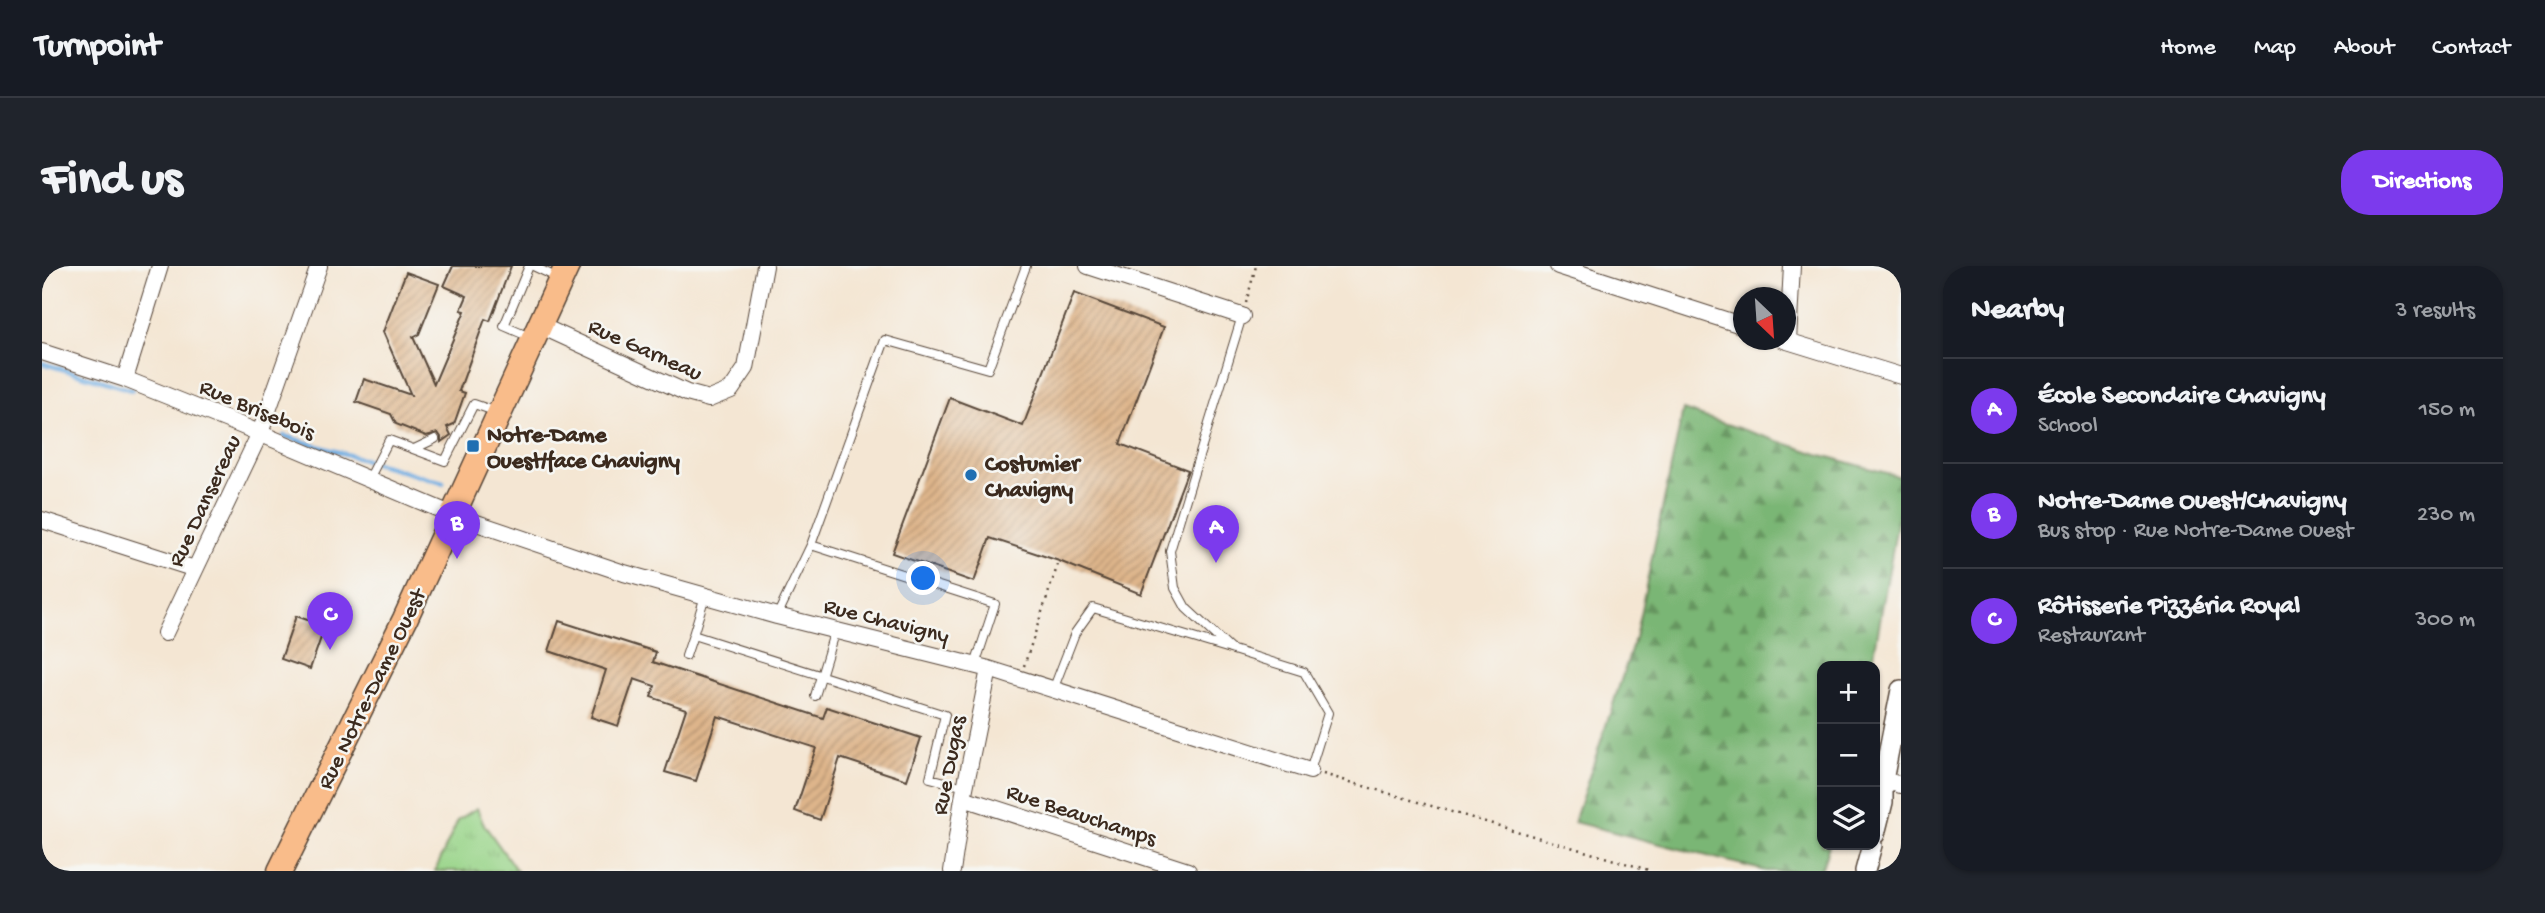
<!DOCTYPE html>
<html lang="en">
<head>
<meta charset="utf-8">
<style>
  body { margin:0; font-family:"Gochi Hand",sans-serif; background:#20242c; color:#f1f3f6 }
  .controls { position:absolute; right:21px; bottom:21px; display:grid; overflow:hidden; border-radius:14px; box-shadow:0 2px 5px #0004 }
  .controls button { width:63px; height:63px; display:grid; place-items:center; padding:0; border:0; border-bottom:2px solid #363941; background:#171b24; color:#f1f3f6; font:35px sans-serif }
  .compass { position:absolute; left:1691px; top:21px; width:63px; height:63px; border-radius:50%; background:#171b24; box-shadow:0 2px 5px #0004; rotate:155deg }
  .you { position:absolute; left:882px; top:313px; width:24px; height:24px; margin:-18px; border:5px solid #fff; border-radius:50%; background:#1a73e8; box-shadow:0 0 0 10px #1a73e833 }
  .badge { display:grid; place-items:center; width:46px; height:46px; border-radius:50%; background:#7c3aed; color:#fff; font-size:23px; font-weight:700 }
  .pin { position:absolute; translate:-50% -58px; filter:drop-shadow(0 2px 4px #0008) }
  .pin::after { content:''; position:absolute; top:37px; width:24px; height:21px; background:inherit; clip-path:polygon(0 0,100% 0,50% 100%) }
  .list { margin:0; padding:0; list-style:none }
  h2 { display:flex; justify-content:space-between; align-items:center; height:91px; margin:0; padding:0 28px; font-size:30px }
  h2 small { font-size:23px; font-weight:400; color:#9ea1a6 }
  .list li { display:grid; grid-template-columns:46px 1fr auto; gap:21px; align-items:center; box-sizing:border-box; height:105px; padding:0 28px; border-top:2px solid #363941 }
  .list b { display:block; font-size:26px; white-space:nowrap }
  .list p { margin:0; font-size:23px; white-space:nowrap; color:#9ea1a6 }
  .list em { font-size:23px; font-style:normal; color:#9ea1a6 }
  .icon { flex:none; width:38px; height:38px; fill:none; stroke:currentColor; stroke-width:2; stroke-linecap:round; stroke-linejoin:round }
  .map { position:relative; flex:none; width:1859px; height:605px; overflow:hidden; border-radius:28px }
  header { display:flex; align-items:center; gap:42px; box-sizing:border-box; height:98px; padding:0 35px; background:#171b24; border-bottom:2px solid #363941 }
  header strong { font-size:33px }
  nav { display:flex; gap:38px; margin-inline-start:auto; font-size:24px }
  .intro { display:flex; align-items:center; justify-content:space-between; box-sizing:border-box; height:168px; padding:0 42px }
  h1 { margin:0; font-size:49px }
  .button { padding:18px 32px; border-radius:28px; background:#7c3aed; color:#fff; font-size:24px; font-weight:700 }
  main { display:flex; gap:42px; padding:0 42px }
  aside { flex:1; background:#171b24; border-radius:28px; box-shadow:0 2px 5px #0004 }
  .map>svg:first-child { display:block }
</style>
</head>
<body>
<header>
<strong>Turnpoint</strong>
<nav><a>Home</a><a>Map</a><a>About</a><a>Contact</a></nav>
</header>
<div class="intro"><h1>Find us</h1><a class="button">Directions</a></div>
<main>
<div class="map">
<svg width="1859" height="605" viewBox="0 0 1859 605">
  <defs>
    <pattern id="forest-firs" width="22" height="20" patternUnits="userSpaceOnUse" patternTransform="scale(1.75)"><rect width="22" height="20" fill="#7ab674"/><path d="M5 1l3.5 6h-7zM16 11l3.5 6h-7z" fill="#65945f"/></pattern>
    <pattern id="park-tufts" width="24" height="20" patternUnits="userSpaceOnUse" patternTransform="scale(1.75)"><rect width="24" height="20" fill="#98d488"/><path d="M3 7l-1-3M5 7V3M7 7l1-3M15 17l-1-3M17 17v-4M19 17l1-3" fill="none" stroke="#84b675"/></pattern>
    <pattern id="building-hatch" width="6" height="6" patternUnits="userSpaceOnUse" patternTransform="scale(1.75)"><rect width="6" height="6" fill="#deb58b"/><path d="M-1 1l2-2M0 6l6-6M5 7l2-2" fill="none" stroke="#b59371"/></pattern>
  </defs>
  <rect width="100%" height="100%" fill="#f6f6f2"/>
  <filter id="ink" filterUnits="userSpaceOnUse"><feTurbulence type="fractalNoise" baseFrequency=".0143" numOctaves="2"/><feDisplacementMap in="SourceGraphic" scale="14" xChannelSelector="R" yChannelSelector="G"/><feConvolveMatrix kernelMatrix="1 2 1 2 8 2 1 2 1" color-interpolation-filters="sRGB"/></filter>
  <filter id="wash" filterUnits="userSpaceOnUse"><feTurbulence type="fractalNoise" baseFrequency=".00686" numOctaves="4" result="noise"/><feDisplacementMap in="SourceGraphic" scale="28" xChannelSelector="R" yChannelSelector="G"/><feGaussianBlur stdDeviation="1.57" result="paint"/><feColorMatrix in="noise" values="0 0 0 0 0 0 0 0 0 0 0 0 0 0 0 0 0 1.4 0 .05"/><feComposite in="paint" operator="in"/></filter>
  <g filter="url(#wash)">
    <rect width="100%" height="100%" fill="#f4e6d3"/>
    <path fill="url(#forest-firs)" stroke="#5a7049" stroke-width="2" d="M1641,144L1776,188L1859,211V236L1830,400H1780V579H1787L1779,605H1724L1532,556L1593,372Z"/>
    <path fill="url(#park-tufts)" stroke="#6a7f53" stroke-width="2" d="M435,542L441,557L475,605H393L416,554Z"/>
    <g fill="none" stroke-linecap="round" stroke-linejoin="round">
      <path stroke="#71afe3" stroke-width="4.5" d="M0,97L90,124
        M242,170L401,217"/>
    </g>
    <g id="blocks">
      <path fill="url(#building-hatch)" d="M411,0H469L448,55L443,53L417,125L423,127L412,158L405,161L409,169L399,176V171L396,167L384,170L354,158L349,148L314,136L322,113L369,129L341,66L364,6L397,18L377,68L371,71L392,118L423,45L419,44L425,30L402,20Z
        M1032,27L1122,61L1078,178L1146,204L1099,328L1017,295L948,272L932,316L850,287L908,132L981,160Z
        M254,350L283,360L268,403L239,393Z
        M517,355L614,386L611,396L781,452L785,441L879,472L865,514L798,492L778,554L753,545L774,482L675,450L654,515L623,506L644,443L609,431L613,420L592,413L576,460L549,451L564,404L507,385Z"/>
    </g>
  </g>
  <g filter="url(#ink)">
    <use href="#blocks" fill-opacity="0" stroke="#574639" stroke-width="2"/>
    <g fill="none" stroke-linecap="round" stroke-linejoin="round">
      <defs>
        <path id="service" d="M487,0L462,60L490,72
          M491,0L516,12
          M1200,50L1128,285L1133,322L1144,342L1188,383L1262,406L1286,447L1268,505
          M372,183L393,173
          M327,213L347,174L403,195L432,138L455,146
          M769,279L953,338L933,399
          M663,330L651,369L903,449L888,512L923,521
          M735,350L769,279L843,74L946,103L984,0
          M644,390L651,369
          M1011,424L1033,367L1051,342L1185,382
          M773,430L793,364"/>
        <path id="minor" d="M1046,0L1200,50
          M1516,0L1702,60
          M497,59L645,127L667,133L689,124L704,102L723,0
          M1742,74L1859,110
          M1746,75L1750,0
          M0,86L83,113L198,159L411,249L582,307L735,350L947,403L1268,505
          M83,113L118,0
          M0,254L153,303
          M123,367L218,167L277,0
          M1841,514L1859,519
          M921,532L1146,605
          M910,605L921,532L947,403"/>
        <path id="tertiary" d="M1833,568L1841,536V514L1859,424
          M1823,605L1830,579"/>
        <path id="primary" d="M238,605L363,353L525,0"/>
      </defs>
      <use href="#service" stroke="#574639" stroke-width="10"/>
      <use href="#minor" stroke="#574639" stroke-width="18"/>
      <use href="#tertiary" stroke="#574639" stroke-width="22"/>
      <use href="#primary" stroke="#574639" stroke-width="27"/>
      <path stroke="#574639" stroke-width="2.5" stroke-dasharray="2 5" stroke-linecap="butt" d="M1204,37L1214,0
        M982,400L1017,295
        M1281,508L1610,605"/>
      <use href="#service" stroke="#fff" stroke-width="8"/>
      <use href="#minor" stroke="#fff" stroke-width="16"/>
      <use href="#tertiary" stroke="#fff" stroke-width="19"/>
      <use href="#primary" stroke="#f9bc8a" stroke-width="24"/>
    </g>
  </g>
  <g fill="#1f6fb2" stroke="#f6f6f2" stroke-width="2.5">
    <rect x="424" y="173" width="14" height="14" rx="3.5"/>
    <circle cx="929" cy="209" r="7"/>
  </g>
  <g text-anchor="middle" stroke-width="5" stroke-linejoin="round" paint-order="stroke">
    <g font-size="23" fill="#3b2a1e" stroke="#f6f6f2">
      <text transform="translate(604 82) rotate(24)" y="8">Rue Garneau</text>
      <text transform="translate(216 142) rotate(23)" y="8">Rue Brisebois</text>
      <text transform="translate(161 234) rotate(-65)" y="8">Rue Dansereau</text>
      <text transform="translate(845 353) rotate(14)" y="8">Rue Chavigny</text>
      <text transform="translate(328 422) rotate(-64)" y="8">Rue Notre-Dame Ouest</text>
      <text transform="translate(905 499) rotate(-79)" y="8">Rue Dugas</text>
      <text transform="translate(1040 547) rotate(18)" y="8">Rue Beauchamps</text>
    </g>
    <g font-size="23" font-weight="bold" fill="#3b2a1e" stroke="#f6f6f2" text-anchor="start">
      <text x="445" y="175">Notre-Dame<tspan x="445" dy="26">Ouest/face Chavigny</tspan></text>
      <text x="943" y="204">Costumier<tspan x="943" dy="26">Chavigny</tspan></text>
    </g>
  </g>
</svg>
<div class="controls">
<button>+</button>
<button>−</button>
<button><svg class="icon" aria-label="layers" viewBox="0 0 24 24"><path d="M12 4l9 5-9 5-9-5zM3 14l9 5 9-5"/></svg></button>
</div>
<svg class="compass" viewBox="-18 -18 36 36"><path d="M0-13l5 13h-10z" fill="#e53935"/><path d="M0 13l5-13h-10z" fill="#9ea1a6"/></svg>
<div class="you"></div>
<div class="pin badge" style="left:1174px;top:297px">A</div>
<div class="pin badge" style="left:415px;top:293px">B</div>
<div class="pin badge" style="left:288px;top:384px">C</div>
</div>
<aside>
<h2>Nearby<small>3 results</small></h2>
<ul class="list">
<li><span class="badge">A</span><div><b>École Secondaire Chavigny</b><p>School</p></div><em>150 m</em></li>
<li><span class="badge">B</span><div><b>Notre-Dame Ouest/Chavigny</b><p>Bus stop · Rue Notre-Dame Ouest</p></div><em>230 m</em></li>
<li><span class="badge">C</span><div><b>Rôtisserie Pizzéria Royal</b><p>Restaurant</p></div><em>300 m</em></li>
</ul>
</aside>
</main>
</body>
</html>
